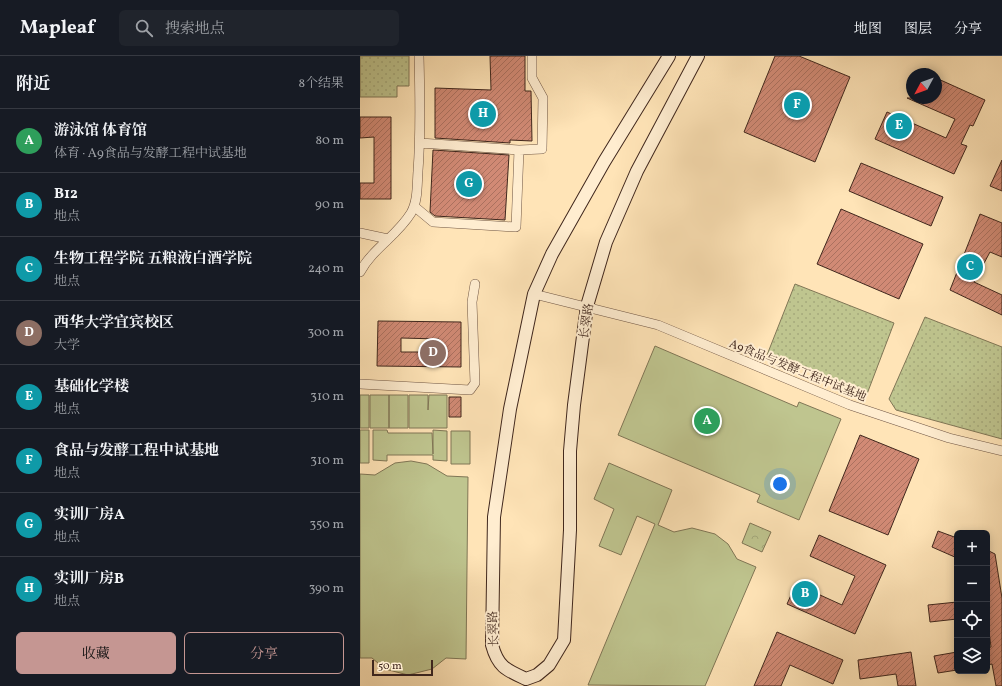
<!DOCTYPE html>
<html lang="zh">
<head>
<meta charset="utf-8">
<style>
  body { margin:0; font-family:Vollkorn,"Noto Serif SC",serif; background:#20242c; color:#f1f3f6 }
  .controls { position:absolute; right:12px; bottom:12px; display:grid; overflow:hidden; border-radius:6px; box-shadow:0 2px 10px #0003 }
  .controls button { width:36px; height:36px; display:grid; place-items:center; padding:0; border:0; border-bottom:1px solid #363941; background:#171b24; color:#f1f3f6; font:20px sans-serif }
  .compass { position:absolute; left:546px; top:12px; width:36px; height:36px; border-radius:50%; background:#171b24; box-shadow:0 2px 10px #0003; rotate:229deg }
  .scale { position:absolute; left:12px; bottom:10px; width:61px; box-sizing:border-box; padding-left:4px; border:2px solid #40271d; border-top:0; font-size:11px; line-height:14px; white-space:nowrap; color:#40271d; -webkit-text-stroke:3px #ffedd0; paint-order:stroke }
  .you { position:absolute; left:420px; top:428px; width:14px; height:14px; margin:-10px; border:3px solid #fff; border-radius:50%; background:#1a73e8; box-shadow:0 0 0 6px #1a73e833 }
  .badge { display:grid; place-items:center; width:26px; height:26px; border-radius:50%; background:#c59692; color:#fff; font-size:13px; font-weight:700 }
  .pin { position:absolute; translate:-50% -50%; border:2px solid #fff; box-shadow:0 1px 4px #0006 }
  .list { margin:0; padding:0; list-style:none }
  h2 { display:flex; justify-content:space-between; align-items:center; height:52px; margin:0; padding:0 16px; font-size:17px }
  h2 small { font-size:13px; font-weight:400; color:#9ea1a6 }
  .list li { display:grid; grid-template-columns:26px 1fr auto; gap:12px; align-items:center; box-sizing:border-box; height:64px; padding:0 16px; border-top:1px solid #363941 }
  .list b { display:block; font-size:15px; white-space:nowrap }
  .list p { margin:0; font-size:13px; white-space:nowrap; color:#9ea1a6 }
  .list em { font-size:13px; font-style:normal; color:#9ea1a6 }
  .actions { display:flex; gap:8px; padding:12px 16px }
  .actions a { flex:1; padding:9px 0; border:1px solid #c59692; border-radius:6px; text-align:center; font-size:14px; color:#c59692 }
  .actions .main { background:#c59692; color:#111 }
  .icon { flex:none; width:22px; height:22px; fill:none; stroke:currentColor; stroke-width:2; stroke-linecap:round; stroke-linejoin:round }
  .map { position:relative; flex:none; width:642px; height:630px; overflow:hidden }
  header { display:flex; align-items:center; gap:24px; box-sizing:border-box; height:56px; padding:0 20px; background:#171b24; border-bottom:1px solid #363941 }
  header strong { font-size:19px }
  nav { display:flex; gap:22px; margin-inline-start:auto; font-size:14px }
  .search { width:280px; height:36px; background:#20242c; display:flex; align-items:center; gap:10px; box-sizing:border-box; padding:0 14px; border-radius:6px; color:#9ea1a6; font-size:15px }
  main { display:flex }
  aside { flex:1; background:#171b24 }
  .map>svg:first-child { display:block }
</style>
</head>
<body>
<header>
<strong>Mapleaf</strong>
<div class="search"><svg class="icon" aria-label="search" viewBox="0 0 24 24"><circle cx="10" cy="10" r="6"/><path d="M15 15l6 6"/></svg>搜索地点</div>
<nav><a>地图</a><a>图层</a><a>分享</a></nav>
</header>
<main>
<aside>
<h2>附近<small>8个结果</small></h2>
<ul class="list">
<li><span class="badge" style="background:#2e9e5b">A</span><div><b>游泳馆 体育馆</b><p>体育 · A9食品与发酵工程中试基地</p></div><em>80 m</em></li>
<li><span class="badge" style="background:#0f9aa8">B</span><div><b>B12</b><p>地点</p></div><em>90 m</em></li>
<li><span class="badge" style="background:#0f9aa8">C</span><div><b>生物工程学院 五粮液白酒学院</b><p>地点</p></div><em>240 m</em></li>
<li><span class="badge" style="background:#8d6e63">D</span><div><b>西华大学宜宾校区</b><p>大学</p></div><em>300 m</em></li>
<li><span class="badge" style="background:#0f9aa8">E</span><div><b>基础化学楼</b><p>地点</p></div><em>310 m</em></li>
<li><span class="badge" style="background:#0f9aa8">F</span><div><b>食品与发酵工程中试基地</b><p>地点</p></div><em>310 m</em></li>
<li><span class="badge" style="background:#0f9aa8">G</span><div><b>实训厂房A</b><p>地点</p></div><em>350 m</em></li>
<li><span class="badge" style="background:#0f9aa8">H</span><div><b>实训厂房B</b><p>地点</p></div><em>390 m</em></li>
</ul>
<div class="actions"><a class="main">收藏</a><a>分享</a></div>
</aside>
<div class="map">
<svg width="642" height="630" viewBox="0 0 642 630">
  <defs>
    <pattern id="grass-dots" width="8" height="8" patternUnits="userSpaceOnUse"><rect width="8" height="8" fill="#bfc58f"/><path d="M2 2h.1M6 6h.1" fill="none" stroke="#a5a97b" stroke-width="1.8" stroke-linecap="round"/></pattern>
    <pattern id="park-crowns" width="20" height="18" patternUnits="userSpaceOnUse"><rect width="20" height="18" fill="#bfc58f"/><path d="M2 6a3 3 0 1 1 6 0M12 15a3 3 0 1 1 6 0" fill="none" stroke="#a5a97b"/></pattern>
    <pattern id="building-hatch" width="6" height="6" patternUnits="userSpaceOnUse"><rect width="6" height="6" fill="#d18a75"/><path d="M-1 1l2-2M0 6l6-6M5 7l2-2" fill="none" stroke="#ab715f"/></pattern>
  </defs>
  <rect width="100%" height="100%" fill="#ffe4b7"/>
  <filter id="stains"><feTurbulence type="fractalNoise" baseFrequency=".005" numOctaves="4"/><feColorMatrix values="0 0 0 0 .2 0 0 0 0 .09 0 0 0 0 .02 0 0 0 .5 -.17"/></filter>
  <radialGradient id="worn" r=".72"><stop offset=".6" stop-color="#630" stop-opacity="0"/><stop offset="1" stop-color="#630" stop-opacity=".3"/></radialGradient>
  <path fill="url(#grass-dots)" stroke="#807656" d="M0,0H49V30H37V41H0Z
    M435,228L534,267L507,338L407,299Z
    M565,261L642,291V383L536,354L529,343Z"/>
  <path fill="url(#park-crowns)" stroke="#807656" d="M390,467L411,476L402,496L382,487Z"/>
  <path fill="#bfc58f" stroke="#807656" d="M295,290L437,351L439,346L481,363L439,464L397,446L400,439L258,379Z
    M0,339H9V372H0Z
    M10,339H29V372H10Z
    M29,339H48V372H29Z
    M49,339H68V354L69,339H87V372H49Z
    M0,374H9V407H0Z
    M13,374H27L28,377H72L73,398V374L87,375V405L73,404V399H27V405L13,404Z
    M91,375H110V408H91Z
    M51,405L67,408L87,420L108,421L106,603L86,602L72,613L48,619L25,613L12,602H0V418L15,419L35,407Z
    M249,407L312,434L298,469L314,476L332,472L355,478L368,488L377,503L396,511L345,630L228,629L295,468L277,460L261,499L239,490L254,453L234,443Z"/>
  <path fill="url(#building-hatch)" stroke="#40271d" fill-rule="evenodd" d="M130,0H165V35H171L172,85L150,84V87L75,82V32L131,34Z
    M415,0H439L490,21L455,106L384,76Z
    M576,22L625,44L613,70L610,69L601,88L607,90L594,118L515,83L527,56L586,82L595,63L547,42H576Z
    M0,61H31V143H0V127H14V81L0,82Z
    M73,94L149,99L145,164L75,160L70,156Z
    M642,104V135L630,130Z
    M501,107L583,141L571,170L489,135Z
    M481,153L563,188L539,243L457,208Z
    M620,158L642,167V201L630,196L614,226L642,239V259L590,234Z
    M18,265L101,266V311L17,310ZM41,282L79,283V296H41Z
    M89,341H101V361H89Z
    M500,379L559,403L528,479L469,455Z
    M578,475L597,482V502L572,491Z
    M459,479L526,509L495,578L427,548L436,528L482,549L495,520L450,500Z
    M627,494L635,498L642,542V630H636L632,608L627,609V592L631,591L627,560Z
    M597,546V563L570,566L568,549Z
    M417,576L483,604L473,628L430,609L421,630H394Z
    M551,596L556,630H538L536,618L500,623L498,604Z
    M597,596V614L578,617L574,600Z"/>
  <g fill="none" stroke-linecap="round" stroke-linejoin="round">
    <defs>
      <path id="minor" d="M60,87L159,94
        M55,151L73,166L156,171L159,94L182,93L183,42L172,22V0
        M0,177L28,183
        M0,216C13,192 37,180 51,157C58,145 57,129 58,115C61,77 60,39 59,0
        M174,238L298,269L490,349L589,382L642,395
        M0,328L110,334L115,327L112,246L115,228"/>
      <path id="secondary" d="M309,0L244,106L192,198L174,238L150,353L134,461L132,589C138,611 146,614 166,623L177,619L189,609L204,584L210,474V395L214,349L227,250L246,186L277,115L338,0"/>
    </defs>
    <use href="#minor" stroke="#705644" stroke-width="10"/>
    <use href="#secondary" stroke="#40271d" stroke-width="14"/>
    <use href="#minor" stroke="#ffedd0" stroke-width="9"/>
    <use href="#secondary" stroke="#ffedd0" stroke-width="12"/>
  </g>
  <g text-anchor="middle" stroke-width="4" stroke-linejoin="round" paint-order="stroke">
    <g font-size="12" fill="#40271d" stroke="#ffedd0">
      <text transform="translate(226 265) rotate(-81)" y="4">长翠路</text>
      <text transform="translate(438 314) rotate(22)" y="4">A9食品与发酵工程中试基地</text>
      <text transform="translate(133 573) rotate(-92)" y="4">长翠路</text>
    </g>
  </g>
  <rect width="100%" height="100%" filter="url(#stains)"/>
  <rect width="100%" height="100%" fill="url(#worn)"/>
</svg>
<div class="controls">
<button>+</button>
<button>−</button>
<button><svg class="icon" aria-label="locate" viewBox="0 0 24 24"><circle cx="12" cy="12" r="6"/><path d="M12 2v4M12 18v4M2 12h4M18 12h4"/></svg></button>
<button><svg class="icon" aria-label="layers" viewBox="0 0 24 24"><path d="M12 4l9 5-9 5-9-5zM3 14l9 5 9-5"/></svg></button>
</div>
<svg class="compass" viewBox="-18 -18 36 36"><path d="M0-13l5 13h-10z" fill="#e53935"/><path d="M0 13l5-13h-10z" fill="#9ea1a6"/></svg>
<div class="scale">50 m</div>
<div class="you"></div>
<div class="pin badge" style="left:347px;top:365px;background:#2e9e5b">A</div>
<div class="pin badge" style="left:445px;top:538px;background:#0f9aa8">B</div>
<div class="pin badge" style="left:610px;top:211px;background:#0f9aa8">C</div>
<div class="pin badge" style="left:73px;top:297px;background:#8d6e63">D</div>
<div class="pin badge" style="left:539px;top:70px;background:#0f9aa8">E</div>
<div class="pin badge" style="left:437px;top:49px;background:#0f9aa8">F</div>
<div class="pin badge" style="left:109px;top:128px;background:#0f9aa8">G</div>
<div class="pin badge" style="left:123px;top:58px;background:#0f9aa8">H</div>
</div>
</main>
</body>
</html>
